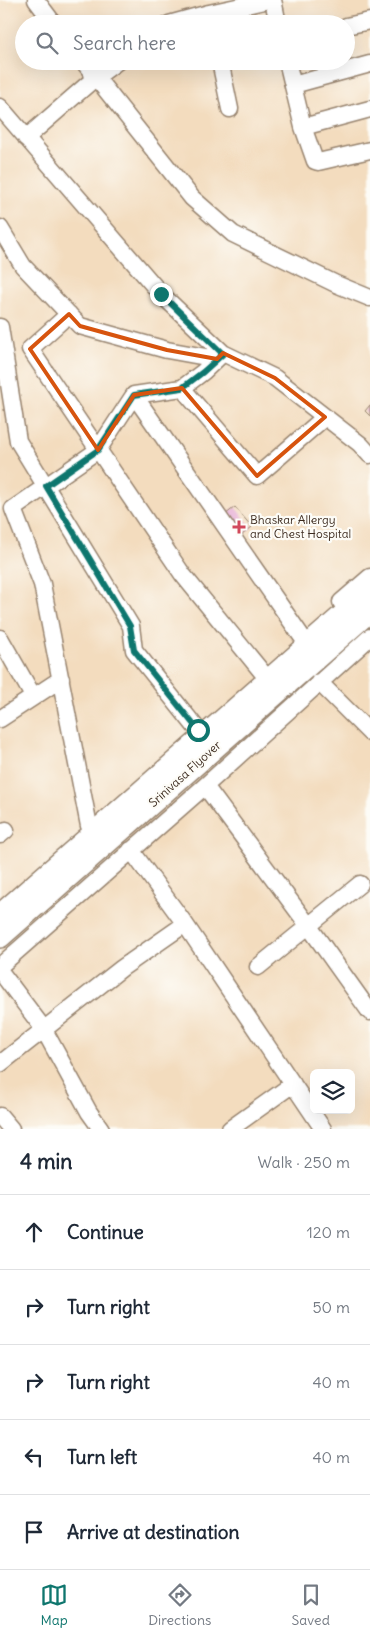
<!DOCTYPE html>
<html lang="en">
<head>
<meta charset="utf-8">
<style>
  body { margin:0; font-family:Delius,sans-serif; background:#f2f2f3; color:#1f2937 }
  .controls { position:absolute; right:15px; bottom:15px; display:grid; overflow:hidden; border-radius:8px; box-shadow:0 5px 20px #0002 }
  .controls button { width:45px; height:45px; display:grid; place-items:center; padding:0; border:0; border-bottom:1px solid #e0e1e3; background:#fff; color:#1f2937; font:25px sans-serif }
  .stop { position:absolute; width:15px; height:15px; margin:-11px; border:4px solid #0f766e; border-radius:50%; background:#fff }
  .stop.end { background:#0f766e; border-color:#fff; box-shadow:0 1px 5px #0008 }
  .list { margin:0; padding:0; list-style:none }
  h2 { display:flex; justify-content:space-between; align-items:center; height:65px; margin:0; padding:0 20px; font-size:21px }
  h2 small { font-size:16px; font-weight:400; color:#747a83 }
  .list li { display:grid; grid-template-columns:32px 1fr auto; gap:15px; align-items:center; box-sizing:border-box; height:75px; padding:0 20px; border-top:1px solid #e0e1e3 }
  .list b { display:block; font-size:19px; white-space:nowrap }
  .list em { font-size:16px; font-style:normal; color:#747a83 }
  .icon { flex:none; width:28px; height:28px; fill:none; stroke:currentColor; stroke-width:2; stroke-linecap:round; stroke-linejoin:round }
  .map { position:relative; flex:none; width:370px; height:1129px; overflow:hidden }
  .search { position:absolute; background:#fff; box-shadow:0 5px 20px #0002; left:15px; right:15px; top:15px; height:55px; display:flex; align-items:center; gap:12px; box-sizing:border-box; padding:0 18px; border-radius:28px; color:#747a83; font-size:19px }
  .sheet { height:440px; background:#fff }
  nav { display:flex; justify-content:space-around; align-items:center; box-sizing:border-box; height:70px; border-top:1px solid #e0e1e3; background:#fff; font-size:14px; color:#747a83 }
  nav a { display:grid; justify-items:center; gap:2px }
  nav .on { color:#0f766e }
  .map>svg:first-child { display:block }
</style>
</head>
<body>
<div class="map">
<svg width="370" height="1129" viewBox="0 0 370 1129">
  <rect width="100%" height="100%" fill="#fdfcf7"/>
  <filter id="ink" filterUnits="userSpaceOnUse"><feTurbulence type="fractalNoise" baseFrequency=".02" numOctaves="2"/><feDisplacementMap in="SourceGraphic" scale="10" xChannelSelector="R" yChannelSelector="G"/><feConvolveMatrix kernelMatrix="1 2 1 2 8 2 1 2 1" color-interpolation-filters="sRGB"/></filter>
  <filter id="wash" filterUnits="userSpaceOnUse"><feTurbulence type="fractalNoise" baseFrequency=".0096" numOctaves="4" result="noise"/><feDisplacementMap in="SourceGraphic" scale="20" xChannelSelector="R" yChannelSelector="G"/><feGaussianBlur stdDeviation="1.12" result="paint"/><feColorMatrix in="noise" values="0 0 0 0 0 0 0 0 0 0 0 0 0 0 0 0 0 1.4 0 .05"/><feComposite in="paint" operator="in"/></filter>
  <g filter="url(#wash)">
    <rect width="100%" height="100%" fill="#f3dcbe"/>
    <g id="blocks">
      <path fill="#e4a6d2" d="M370,405V416L365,411Z
        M235,507L252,527L237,539L220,519Z"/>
    </g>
  </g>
  <g filter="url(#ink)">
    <use href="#blocks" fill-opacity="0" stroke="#97836e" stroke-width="1"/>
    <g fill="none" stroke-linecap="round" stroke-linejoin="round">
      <defs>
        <path id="minor" d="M36,0L54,24
          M273,0L278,24
          M169,24L209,13L269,0
          M346,26L370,21
          M83,61L192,198L233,234L336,284L370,298
          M220,61L230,109
          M287,61L303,127L315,161L318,162L370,150
          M293,85L370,64
          M0,107L161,294L223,353L275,378L360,444L370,455
          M303,127L370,109
          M26,138L95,78L118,61
          M0,228L23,266L80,326L167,350L217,359
          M69,314L30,349L183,575L262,672
          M0,327L18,441L131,626L134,650L198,730
          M182,388L257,476L325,417
          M134,395L302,637
          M341,602L370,577
          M0,638L33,696
          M319,682L370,733
          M0,719L61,679
          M205,786L308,925L370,1012
          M89,826L42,584L13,509L98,450L134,395L182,388L203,372L223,353
          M0,835L6,830
          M131,850L185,924L323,1129
          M0,966L205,786L370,637
          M258,967L360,884
          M0,971L43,1028L89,1112L101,1129
          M0,1064L122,968L185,924
          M0,1116L11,1129
          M230,1129L293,1084"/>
        <path id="major" d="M0,915L370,591
          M0,937L370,611"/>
      </defs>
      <use href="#minor" stroke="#97836e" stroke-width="19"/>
      <use href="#major" stroke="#97836e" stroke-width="24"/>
      <use href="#minor" stroke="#fff" stroke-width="16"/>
      <use href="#major" stroke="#fff" stroke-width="21"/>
    </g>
  </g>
  <g fill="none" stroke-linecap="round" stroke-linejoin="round" filter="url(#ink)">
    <path stroke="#0f766e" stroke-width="6" d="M161,294L223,354L203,372L182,388L134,395L98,450L46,486L130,626L134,650L198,730"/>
  </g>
  <path fill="none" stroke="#d7540e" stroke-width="4" stroke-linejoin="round" d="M69,314L80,326L167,350L217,359L223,353L275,378L325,417L257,476L182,388L134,395L98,450L30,349Z"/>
  <path fill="#d1495b" stroke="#fdfcf7" stroke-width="2" d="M236.5 519.5h5v5h5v5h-5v5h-5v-5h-5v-5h5z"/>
  <g text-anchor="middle" stroke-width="4.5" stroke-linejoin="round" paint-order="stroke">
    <g font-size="12" fill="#3b2a1e" stroke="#fdfcf7" text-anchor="start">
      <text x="250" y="524">Bhaskar Allergy<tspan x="250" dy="14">and Chest Hospital</tspan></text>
    </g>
    <g font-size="12" fill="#3b2a1e" stroke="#fdfcf7">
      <text transform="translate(185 774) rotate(-42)" y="4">Srinivasa Flyover</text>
    </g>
  </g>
</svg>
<div class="controls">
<button><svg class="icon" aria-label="layers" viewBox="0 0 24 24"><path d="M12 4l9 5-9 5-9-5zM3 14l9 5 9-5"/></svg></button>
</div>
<div class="stop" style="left:198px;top:730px"></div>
<div class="stop end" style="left:161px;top:294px"></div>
<div class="search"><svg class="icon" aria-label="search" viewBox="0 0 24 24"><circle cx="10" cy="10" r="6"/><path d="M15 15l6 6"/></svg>Search here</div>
</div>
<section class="sheet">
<h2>4 min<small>Walk · 250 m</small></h2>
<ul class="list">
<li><svg class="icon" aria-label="ahead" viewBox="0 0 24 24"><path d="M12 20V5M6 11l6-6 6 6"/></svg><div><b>Continue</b></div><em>120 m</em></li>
<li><svg class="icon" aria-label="right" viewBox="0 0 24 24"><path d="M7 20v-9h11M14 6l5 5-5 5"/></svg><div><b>Turn right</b></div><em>50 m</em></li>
<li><svg class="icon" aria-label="right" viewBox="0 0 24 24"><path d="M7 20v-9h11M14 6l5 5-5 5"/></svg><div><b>Turn right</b></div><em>40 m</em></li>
<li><svg class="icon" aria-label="left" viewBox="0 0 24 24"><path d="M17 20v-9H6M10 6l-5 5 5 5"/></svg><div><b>Turn left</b></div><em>40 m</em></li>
<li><svg class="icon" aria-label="arrive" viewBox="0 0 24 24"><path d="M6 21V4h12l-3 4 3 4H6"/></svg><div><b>Arrive at destination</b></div></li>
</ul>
</section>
<nav>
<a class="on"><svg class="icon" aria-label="map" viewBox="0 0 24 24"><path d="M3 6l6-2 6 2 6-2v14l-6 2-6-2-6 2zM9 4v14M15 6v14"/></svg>Map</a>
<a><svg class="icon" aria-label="directions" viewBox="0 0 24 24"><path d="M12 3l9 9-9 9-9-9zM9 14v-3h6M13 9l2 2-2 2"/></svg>Directions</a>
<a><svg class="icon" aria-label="saved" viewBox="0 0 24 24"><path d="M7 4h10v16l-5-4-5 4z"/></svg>Saved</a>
</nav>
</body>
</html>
